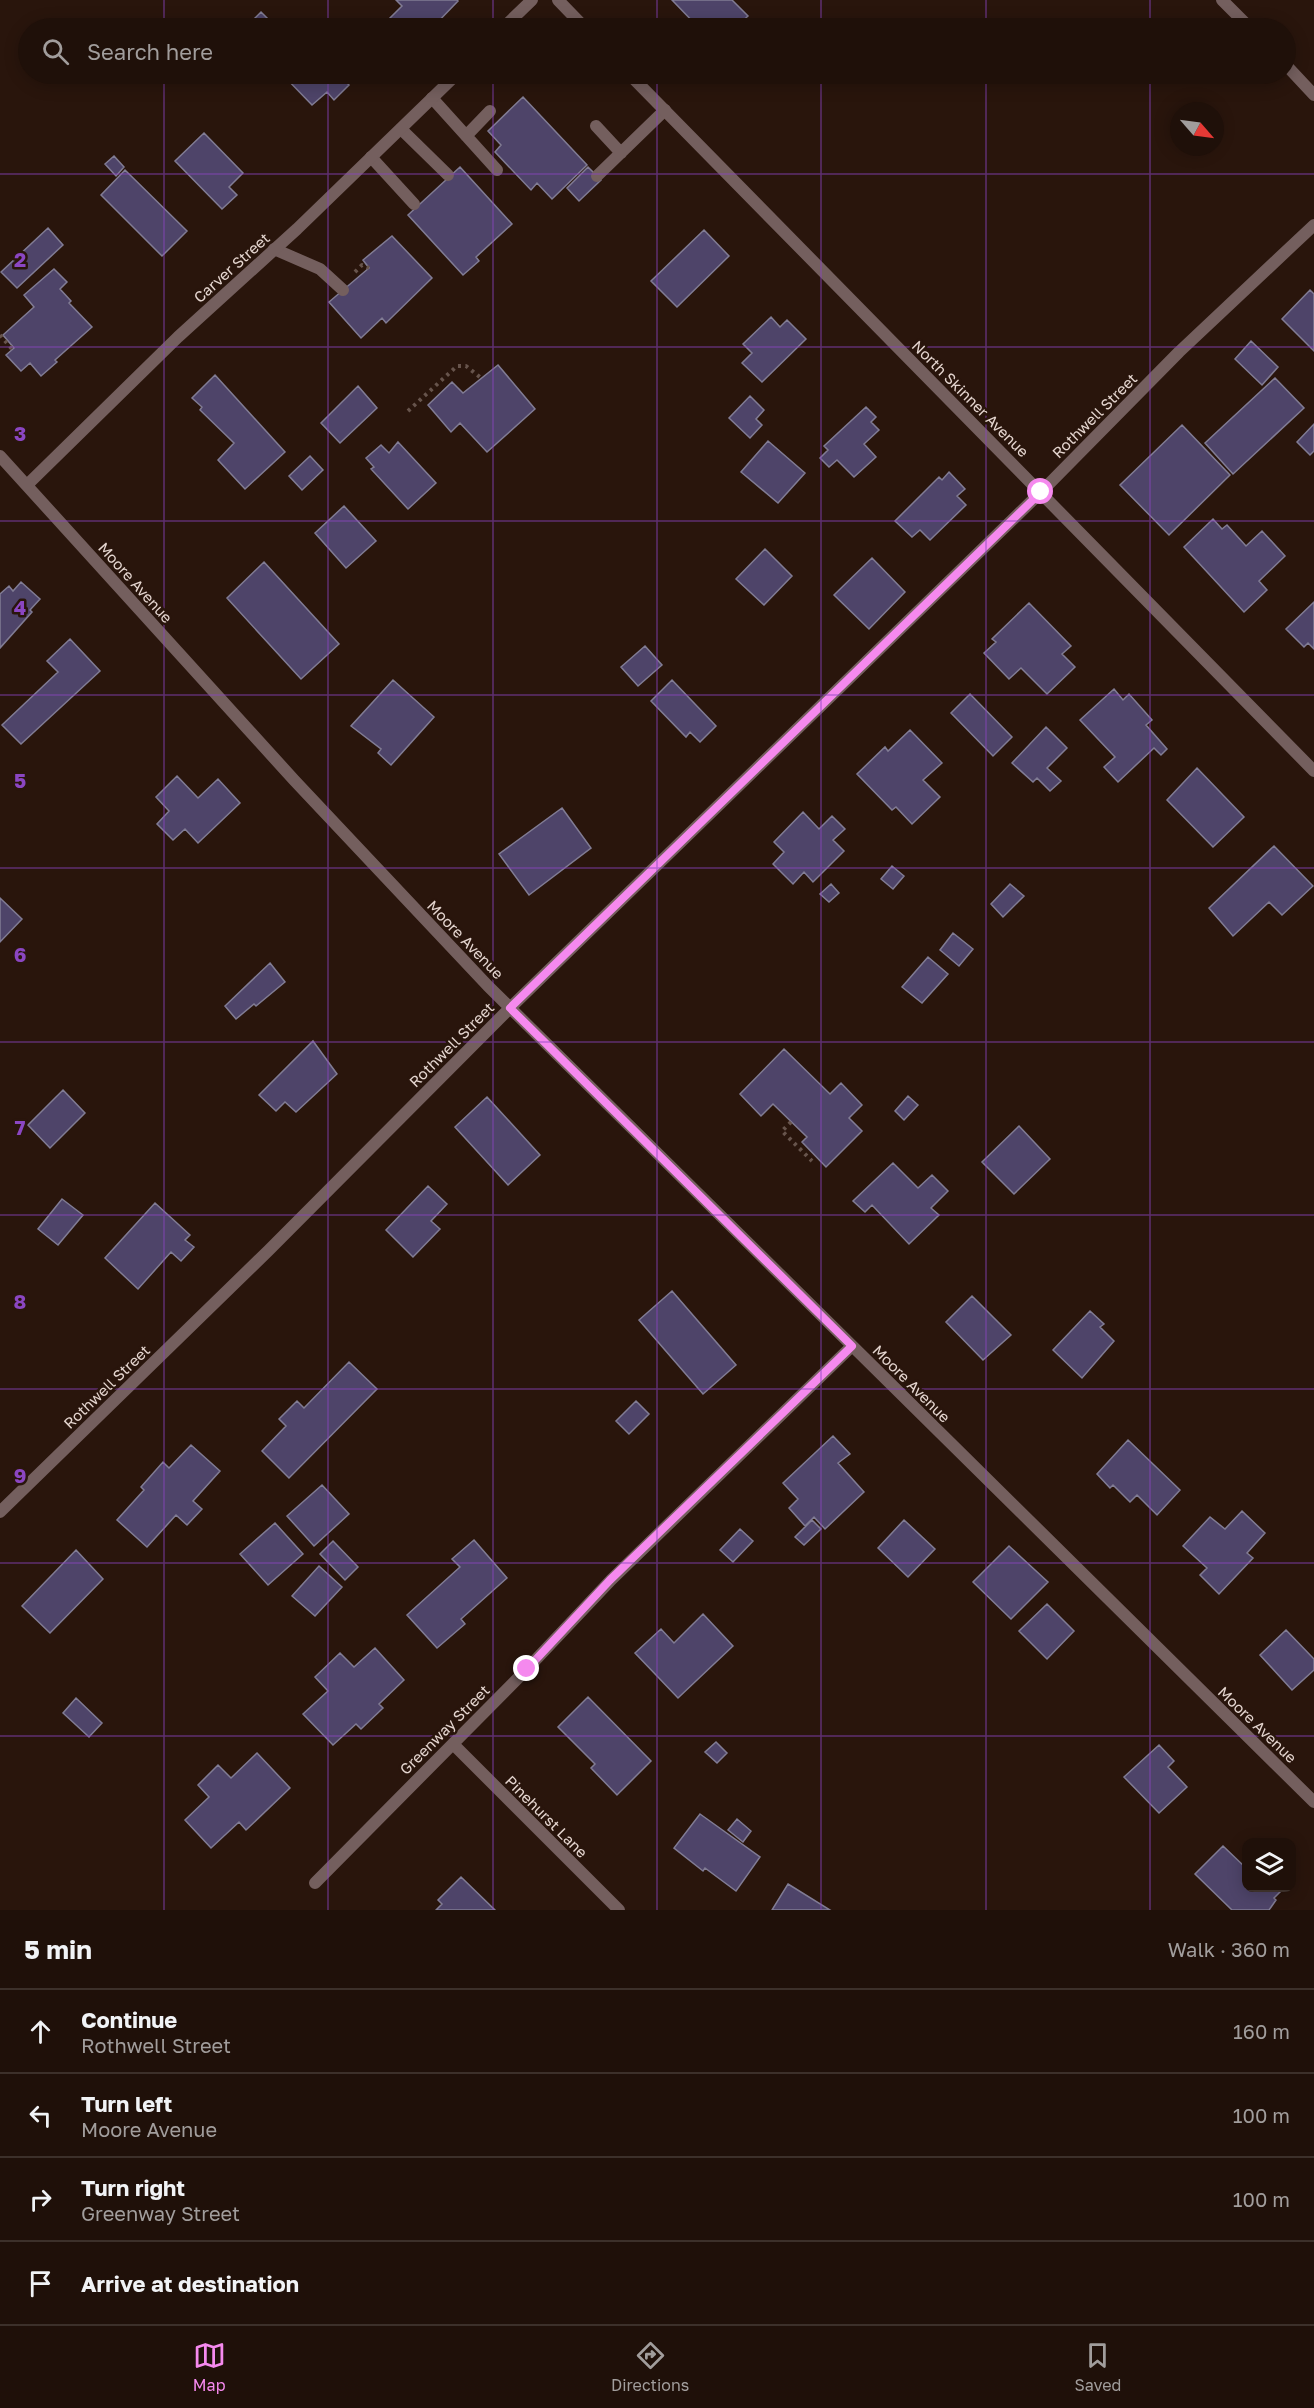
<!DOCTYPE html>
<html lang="en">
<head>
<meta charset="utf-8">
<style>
  body { margin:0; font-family:"Golos Text",sans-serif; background:#271912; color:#f1f3f6 }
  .controls { position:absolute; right:18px; bottom:18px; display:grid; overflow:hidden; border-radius:12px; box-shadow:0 3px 15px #0003 }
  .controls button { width:54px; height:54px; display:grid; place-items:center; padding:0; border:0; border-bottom:2px solid #3c302a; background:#1f1009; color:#f1f3f6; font:30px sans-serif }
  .compass { position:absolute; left:1170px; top:102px; width:54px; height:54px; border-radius:50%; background:#1f1009; box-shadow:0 3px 15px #0003; rotate:118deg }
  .stop { position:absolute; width:18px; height:18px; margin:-14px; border:4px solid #f589ee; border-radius:50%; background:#fff }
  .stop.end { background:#f589ee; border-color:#fff; box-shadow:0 2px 6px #0008 }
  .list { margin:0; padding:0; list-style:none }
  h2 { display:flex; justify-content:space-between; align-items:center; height:78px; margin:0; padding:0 24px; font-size:26px }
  h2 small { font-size:20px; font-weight:400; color:#a19d9c }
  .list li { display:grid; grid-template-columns:39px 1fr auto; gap:18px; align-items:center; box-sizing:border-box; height:84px; padding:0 24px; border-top:2px solid #3c302a }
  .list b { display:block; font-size:22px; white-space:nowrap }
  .list p { margin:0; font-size:20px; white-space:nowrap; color:#a19d9c }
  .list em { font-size:20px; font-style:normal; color:#a19d9c }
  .icon { flex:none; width:33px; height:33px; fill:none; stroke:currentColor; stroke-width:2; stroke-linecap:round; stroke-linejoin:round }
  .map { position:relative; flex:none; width:1314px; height:1910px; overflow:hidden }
  .search { position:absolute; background:#1f1009; box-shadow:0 3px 15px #0003; left:18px; right:18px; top:18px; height:66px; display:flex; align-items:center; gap:15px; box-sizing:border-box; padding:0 21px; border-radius:33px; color:#a19d9c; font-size:22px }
  .sheet { height:414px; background:#1f1009 }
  nav { display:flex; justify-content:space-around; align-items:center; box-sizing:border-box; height:84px; border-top:2px solid #3c302a; background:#1f1009; font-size:16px; color:#a19d9c }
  nav a { display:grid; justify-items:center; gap:3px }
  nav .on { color:#f589ee }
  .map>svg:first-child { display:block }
</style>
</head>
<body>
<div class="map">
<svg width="1314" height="1910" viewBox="0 0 1314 1910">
  <rect width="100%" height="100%" fill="#29150c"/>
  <path fill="#4e4469" stroke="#817c94" stroke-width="1.5" d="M396,0H457L458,1L432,28H400L389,19L402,6Z
    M672,0H732L748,16L735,28H699Z
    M261,12L277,28H245Z
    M282,74H338L349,85L334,100L327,92L312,105Z
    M523,97L587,165L552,199L537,183L531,190L495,152L501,145L488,131Z
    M204,133L243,173L229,187L237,195L222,209L175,161Z
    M114,156L124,167L116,176L105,164Z
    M460,167L512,224L476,257L479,261L463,275L408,215Z
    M588,167L601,180L579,201L567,188Z
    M125,170L187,231L162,256L101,195Z
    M48,228L63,245L17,288L1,272Z
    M704,230L729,256L677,307L651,281Z
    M392,236L432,278L386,323L382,318L361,338L329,302L369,268L363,260Z
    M54,269L67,282L60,289L71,301L69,303L92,327L55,360L57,362L41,376L30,363L21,371L6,355L14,348L3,335L34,307L24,295Z
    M1310,290L1314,294V351L1282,319Z
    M771,317L780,327L787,320L806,339L762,382L742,363L752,353L743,344Z
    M1251,341L1278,367L1262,385L1235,359Z
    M498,365L535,409L487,452L460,423L451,432L428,405L452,382L463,393Z
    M215,375L285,452L245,489L218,460L234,443L200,410L202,407L192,398Z
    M1275,378L1304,408L1233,474L1205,443Z
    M358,386L377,408L340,443L321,423Z
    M750,396L764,410L756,419L762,425L750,438L729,418Z
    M866,407L876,417L871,422L879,430L864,444L876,457L854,477L837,460L829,467L820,458L828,450L824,446Z
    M1314,424V451L1310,455L1297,442Z
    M1182,425L1230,475L1169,535L1120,485Z
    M768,441L805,473L778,503L741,472Z
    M398,442L436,483L408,509L371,469L374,467L366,458L381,445L389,453Z
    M310,456L323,470L302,490L289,476Z
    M949,472L965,489L957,496L966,505L930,540L920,530L912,537L895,521L939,477L942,480Z
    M344,506L376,541L346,568L315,533Z
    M1213,519L1222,529L1227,525L1246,546L1262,531L1285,556L1259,581L1267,590L1244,612L1184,547Z
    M765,549L792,576L764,605L736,579Z
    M872,558L905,592L869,629L834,595Z
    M264,562L339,644L301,679L227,598Z
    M21,582L40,599L30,610L32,612L0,648V594L9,586L13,591Z
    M1314,602V649L1308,643L1304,647L1286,629Z
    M1029,603L1071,646L1062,654L1075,667L1047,694L1021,668L1009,679L984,653L996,642L992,639Z
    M70,639L100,671L21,744L2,725L58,672L47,661Z
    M645,646L662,665L638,686L621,667Z
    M393,680L434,717L391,765L378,753L381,749L351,726Z
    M672,680L716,726L700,742L690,732L686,737L651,701Z
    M1114,689L1123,700L1129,694L1152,720L1146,725L1167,749L1161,755L1154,748L1118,782L1104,767L1115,757L1080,720Z
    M970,694L1012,737L993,756L951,713Z
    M1046,727L1067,748L1047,768L1061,781L1050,791L1037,778L1033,782L1012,763Z
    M910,730L942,763L923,780L940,797L912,824L896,807L892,810L857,774L885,747L888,751Z
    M1197,768L1244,817L1213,847L1167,800Z
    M177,776L198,798L218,779L240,803L198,843L185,829L173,840L157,824L169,811L156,797Z
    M562,808L591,848L529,895L499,854Z
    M803,812L819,829L832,816L845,829L833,840L844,851L813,882L804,872L793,884L773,864L784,852L774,842Z
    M1274,846L1313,886L1282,915L1269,902L1233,936L1209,908Z
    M892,866L904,876L893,889L881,879Z
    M831,884L839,893L829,902L820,894Z
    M1010,884L1024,896L1003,917L991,904Z
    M0,898L22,919L0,942Z
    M953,933L973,949L959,966L940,950Z
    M928,957L948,974L922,1003L902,987Z
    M270,963L285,982L256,1006L254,1004L236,1019L225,1006Z
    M313,1041L337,1074L296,1112L285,1102L276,1111L259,1095Z
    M784,1049L830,1094L841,1083L862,1105L849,1118L862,1131L826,1167L802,1142L807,1137L773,1104L761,1116L740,1094Z
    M63,1090L85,1113L50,1148L28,1125Z
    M908,1096L918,1105L904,1120L895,1111Z
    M487,1097L540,1155L508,1185L455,1127Z
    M1019,1126L1050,1159L1014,1194L982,1162Z
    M893,1163L918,1188L932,1175L948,1191L931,1208L939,1215L909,1244L872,1205L865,1212L853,1201Z
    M428,1186L447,1204L431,1221L440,1229L413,1257L386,1230Z
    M62,1199L83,1215L58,1245L38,1229Z
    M155,1203L190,1235L185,1240L194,1247L181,1261L171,1252L138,1289L105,1258Z
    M672,1291L736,1365L703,1394L639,1320Z
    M972,1296L1011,1335L983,1360L946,1322Z
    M1090,1311L1104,1324L1100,1327L1114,1341L1082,1378L1053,1350Z
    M349,1362L377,1389L289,1478L262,1451L286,1426L279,1419L297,1401L304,1408Z
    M636,1401L649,1414L629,1434L616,1421Z
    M833,1436L850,1454L838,1463L864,1492L825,1529L814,1517L805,1526L789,1508L798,1499L783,1483Z
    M1128,1440L1180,1490L1157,1515L1137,1495L1130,1502L1113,1485L1110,1488L1097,1474Z
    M191,1445L220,1471L193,1501L202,1509L187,1525L176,1515L147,1547L117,1520L144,1490L141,1487L163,1462L169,1468Z
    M322,1485L349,1514L314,1546L287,1516Z
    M1242,1511L1265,1533L1247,1553L1253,1558L1219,1594L1200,1575L1207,1568L1183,1546L1210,1517L1225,1529Z
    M812,1520L821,1529L804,1545L795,1537Z
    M904,1520L935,1549L908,1577L878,1548Z
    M275,1523L303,1554L268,1585L240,1554Z
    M740,1529L753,1541L733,1562L720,1550Z
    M474,1540L507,1578L461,1619L465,1624L437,1648L407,1615L460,1567L452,1559Z
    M333,1541L358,1567L345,1580L320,1554Z
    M1009,1546L1048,1582L1011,1619L973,1582Z
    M76,1550L103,1579L50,1633L22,1606Z
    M319,1566L342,1587L315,1616L292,1596Z
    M1047,1604L1074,1631L1047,1659L1019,1631Z
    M703,1614L733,1646L678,1698L635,1653L661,1629L674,1643Z
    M1286,1630L1314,1659V1670L1292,1690L1260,1655Z
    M375,1648L404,1680L379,1704L383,1708L361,1729L356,1724L333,1745L303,1714L328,1691L315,1677L340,1653L354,1667Z
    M588,1697L651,1761L617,1795L591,1768L595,1764L558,1727Z
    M76,1698L102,1723L89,1737L63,1713Z
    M716,1742L727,1753L717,1763L705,1752Z
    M1159,1745L1174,1761L1168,1767L1187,1787L1159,1813L1124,1777Z
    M257,1753L290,1788L246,1830L239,1822L211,1848L185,1820L209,1797L198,1785L218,1765L231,1778Z
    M700,1814L760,1857L736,1891L705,1868L703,1871L674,1848Z
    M737,1819L751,1831L743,1842L728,1830Z
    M1223,1846L1246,1868V1888H1284L1274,1898L1276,1900L1269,1910H1232L1195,1874Z
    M461,1877L495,1910H436L442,1904L438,1900Z
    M788,1884L830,1910H772Z"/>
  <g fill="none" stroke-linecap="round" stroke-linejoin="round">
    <path stroke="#67544c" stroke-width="4" stroke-dasharray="3 4.5" stroke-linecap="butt" d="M355,272L362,265L369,268
      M0,335L12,349
      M408,411L457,366H466L481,378
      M791,1122L782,1131L812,1161"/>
    <path stroke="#745f5e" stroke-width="12" d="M432,98L497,170
      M596,126L621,153
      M401,129L448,175
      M466,136L490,111
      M371,157L414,204
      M597,176L665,110
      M274,249L320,269L343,290"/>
    <path stroke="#745f5e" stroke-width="12" d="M558,0L585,28
      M1222,0L1250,28
      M503,28L532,0
      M1286,65L1314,95
      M629,74L1314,771
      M0,456L294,780L488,986L1314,1802
      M27,485L178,337L297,229L457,74
      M0,1512L268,1251L510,1008L1041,492L1179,352L1314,225
      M453,1744L619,1910
      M315,1883L527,1669L611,1580L852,1346"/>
  </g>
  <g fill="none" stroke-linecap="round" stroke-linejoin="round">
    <path stroke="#f589ee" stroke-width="8" d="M527,1669L610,1580L852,1346L510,1008L1041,492"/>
  </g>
  <path fill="none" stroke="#8b46c2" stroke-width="1.5" stroke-opacity="0.55" d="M164,0V28M328,0V28M493,0V28M657,0V28M821,0V28M986,0V28M1150,0V28M164,74V1910M328,74V1910M493,74V1910M657,74V1910M821,74V1910M986,74V1910M1150,74V1910M0,174H1314M0,347H1314M0,521H1314M0,695H1314M0,868H1314M0,1042H1314M0,1215H1314M0,1389H1314M0,1563H1314M0,1736H1314"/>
  <g text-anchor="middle" stroke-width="5" stroke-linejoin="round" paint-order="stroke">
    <g font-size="15" fill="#e5d6d0" stroke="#29150c">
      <text transform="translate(232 268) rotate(-42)" y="5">Carver Street</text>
      <text transform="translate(970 399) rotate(45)" y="5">North Skinner Avenue</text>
      <text transform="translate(1095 416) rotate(-45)" y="5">Rothwell Street</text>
      <text transform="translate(135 583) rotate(48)" y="5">Moore Avenue</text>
      <text transform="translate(465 940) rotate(46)" y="5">Moore Avenue</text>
      <text transform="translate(452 1045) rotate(-45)" y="5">Rothwell Street</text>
      <text transform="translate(911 1384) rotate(45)" y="5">Moore Avenue</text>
      <text transform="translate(107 1387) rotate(-44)" y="5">Rothwell Street</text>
      <text transform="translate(1257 1725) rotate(44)" y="5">Moore Avenue</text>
      <text transform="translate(445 1730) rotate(-45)" y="5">Greenway Street</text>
      <text transform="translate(546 1817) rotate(45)" y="5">Pinehurst Lane</text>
    </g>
  </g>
  <g font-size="20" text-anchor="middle" font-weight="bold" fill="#8b46c2" stroke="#29150c" stroke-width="5" stroke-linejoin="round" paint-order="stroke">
    <text x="20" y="267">2</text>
    <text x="20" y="441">3</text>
    <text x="20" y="615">4</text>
    <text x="20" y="788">5</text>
    <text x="20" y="962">6</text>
    <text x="20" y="1135">7</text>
    <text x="20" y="1309">8</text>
    <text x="20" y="1483">9</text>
  </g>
</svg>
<div class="controls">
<button><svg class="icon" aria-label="layers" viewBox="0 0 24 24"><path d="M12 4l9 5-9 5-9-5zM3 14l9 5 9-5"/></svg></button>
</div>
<svg class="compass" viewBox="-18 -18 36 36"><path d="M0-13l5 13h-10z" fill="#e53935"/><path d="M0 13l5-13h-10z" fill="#a19d9c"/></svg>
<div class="stop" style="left:1041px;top:492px"></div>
<div class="stop end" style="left:527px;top:1669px"></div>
<div class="search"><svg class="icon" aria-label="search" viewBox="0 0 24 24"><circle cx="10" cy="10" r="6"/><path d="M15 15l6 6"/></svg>Search here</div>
</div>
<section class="sheet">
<h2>5 min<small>Walk · 360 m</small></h2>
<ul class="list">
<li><svg class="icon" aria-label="ahead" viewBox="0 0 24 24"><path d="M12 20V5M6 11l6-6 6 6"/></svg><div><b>Continue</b><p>Rothwell Street</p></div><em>160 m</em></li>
<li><svg class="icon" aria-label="left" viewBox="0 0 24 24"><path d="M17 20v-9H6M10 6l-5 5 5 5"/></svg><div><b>Turn left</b><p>Moore Avenue</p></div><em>100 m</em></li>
<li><svg class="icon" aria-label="right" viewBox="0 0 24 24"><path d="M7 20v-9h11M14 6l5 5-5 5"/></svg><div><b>Turn right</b><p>Greenway Street</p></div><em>100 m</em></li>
<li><svg class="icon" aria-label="arrive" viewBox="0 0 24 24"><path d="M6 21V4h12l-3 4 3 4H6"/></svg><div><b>Arrive at destination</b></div></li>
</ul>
</section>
<nav>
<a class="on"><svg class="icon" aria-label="map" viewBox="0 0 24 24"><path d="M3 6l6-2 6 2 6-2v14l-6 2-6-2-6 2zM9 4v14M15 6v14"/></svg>Map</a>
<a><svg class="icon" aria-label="directions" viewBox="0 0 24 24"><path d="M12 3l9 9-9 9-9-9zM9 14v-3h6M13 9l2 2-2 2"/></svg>Directions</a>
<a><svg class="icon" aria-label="saved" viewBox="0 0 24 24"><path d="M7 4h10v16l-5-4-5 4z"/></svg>Saved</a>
</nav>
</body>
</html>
